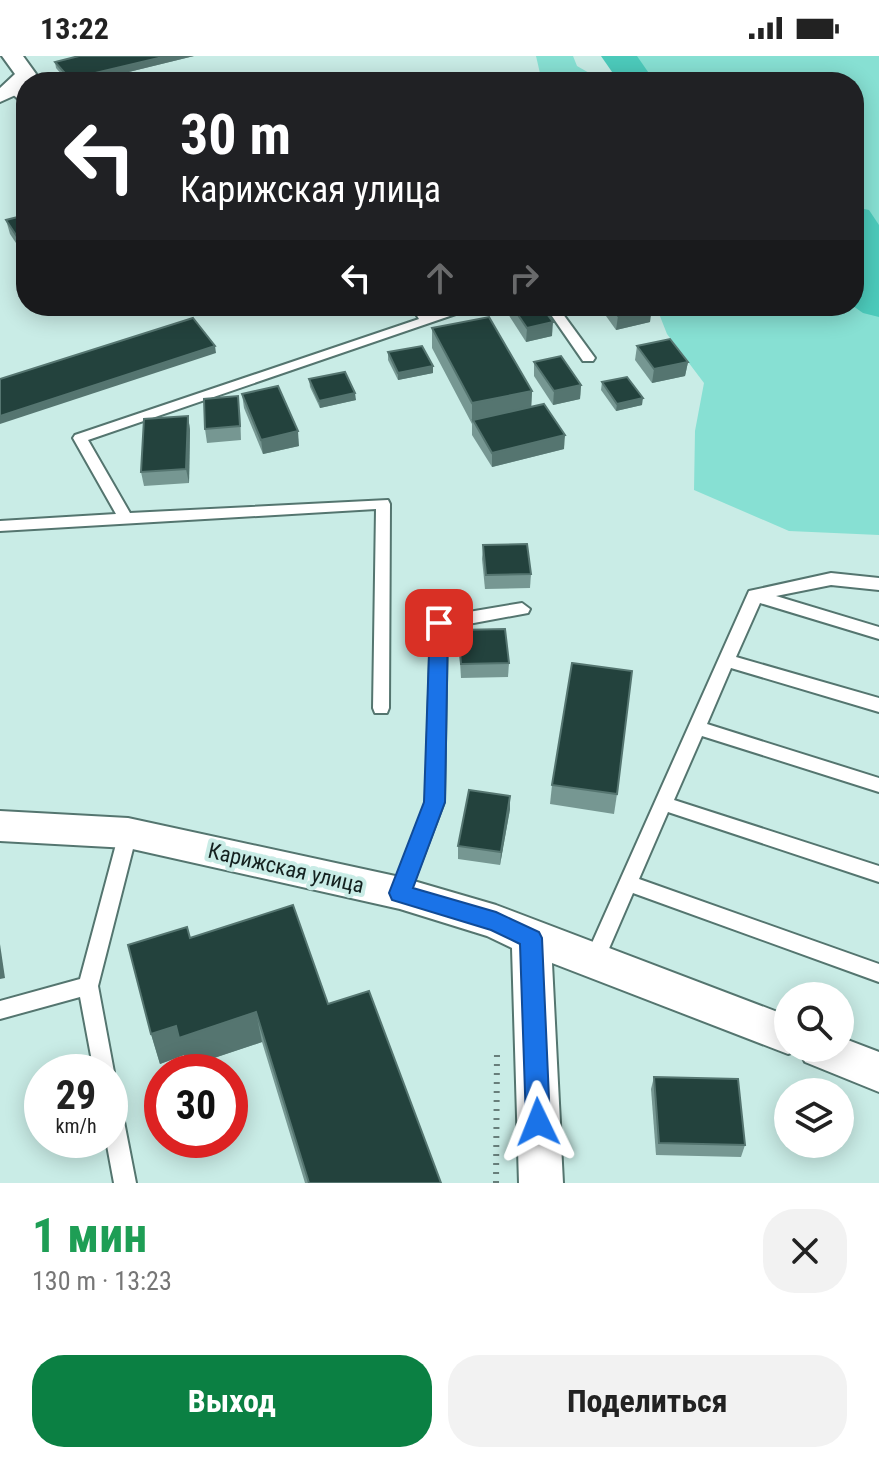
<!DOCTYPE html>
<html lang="ru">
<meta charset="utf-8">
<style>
body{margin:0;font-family:"Roboto Condensed",sans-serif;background:#f2f2f2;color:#222;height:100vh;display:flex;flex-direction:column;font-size:30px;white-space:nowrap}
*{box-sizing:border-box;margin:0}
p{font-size:26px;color:#767676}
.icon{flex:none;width:44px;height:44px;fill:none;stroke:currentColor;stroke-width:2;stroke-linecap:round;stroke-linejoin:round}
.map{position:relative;height:1127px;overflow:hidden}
.sheet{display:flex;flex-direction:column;background:#fff;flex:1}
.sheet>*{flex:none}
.banner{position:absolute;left:16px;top:16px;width:848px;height:244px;border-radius:32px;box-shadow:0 4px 20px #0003;background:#202124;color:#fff;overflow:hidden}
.fabs{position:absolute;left:774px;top:926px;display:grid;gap:16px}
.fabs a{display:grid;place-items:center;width:80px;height:80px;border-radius:50%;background:#fff;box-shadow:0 4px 20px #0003;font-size:40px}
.speed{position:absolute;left:24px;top:998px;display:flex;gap:16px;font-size:40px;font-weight:700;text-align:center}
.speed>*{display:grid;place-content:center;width:104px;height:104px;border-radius:50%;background:#fff;box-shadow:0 4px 20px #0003;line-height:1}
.speed small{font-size:20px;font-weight:400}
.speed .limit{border:12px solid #d22;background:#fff;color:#111}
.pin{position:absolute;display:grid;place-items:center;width:68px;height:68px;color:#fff;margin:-34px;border-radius:16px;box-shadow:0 4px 12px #0006}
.me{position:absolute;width:88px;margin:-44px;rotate:358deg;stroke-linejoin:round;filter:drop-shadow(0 0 6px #0008)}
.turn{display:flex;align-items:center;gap:28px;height:168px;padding:0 32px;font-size:36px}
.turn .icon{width:104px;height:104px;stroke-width:2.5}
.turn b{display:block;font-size:56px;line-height:68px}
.lanes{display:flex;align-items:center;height:76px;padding:0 32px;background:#0003;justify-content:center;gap:40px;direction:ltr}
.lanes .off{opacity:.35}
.round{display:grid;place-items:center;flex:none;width:84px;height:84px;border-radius:32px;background:#f2f2f2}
.headline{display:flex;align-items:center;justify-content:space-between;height:136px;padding:0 32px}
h1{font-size:48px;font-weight:700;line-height:60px;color:#1e9e55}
.cta{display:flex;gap:16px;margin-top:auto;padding:16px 32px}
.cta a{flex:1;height:92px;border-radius:32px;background:#0b8043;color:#fff;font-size:32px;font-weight:700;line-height:92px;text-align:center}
.cta a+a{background:#f2f2f2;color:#222}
.status{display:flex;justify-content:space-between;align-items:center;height:56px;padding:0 40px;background:#fff;direction:ltr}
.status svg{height:22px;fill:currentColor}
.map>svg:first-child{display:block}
.green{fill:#87e0d3}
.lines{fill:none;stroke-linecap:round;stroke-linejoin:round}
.river{fill:#4ccabb;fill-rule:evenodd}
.lane-casing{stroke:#54756f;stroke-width:4}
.street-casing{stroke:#54756f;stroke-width:4}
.path{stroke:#677e7a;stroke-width:6;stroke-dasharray:2 7;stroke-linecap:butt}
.lane{fill:#fff;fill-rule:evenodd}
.street{fill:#fff;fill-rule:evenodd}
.wall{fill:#769792}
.shaded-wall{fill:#557570}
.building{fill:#23423d;stroke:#557570;stroke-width:2}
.route{fill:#1a73e8;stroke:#114b97;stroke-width:2}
.labels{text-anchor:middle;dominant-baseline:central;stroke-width:8;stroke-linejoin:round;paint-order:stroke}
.street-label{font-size:22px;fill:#14211f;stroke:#c9ece6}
</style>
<div class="status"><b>13:22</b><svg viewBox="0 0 49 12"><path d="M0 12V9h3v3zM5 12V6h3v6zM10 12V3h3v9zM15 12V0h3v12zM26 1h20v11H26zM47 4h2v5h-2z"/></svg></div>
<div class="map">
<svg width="879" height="1127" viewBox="0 0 879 1127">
<rect width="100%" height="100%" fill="#c9ece6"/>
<g class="green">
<path d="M536,0h37l4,10 28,16h-63z"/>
<path d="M612,0h267v479l-90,-4 -95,-41 1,-59 9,-48 -37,-49 -11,-28h198v-224h-229l9,-13z"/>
</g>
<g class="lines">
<g class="river">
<path d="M601,0h36l18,26h-36z"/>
<path d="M854,151l15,3 10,15v92l-16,-4 -10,-7z"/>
</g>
<defs>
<g id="lane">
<path d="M9,31h8l9,10v9l-17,-15z"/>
<path d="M411,250h12l7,10 30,-10h19l-391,134 42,73 258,-13 2,4 -1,204 -2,5h-12l-2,-5 3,-199 -376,22v-10l116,-7 -43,-76 2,-3 344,-116z"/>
<path d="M545,250h12l38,52 -2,3h-10z"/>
<path d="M831,517l48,5v12l-48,-5 -55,11 103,31v12l-119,-36 -24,54 143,41v14l-148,-44 -24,56 172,54v14l-177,-56 -28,64 205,66v16l-211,-70 -29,67 240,85v18l-246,-89 -32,74 -7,3 -7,-3 -3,-6 165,-370z"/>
<path d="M522,547l8,6 -2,4 -81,15 -3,174 -37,97 -7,2 -7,-2 -2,-6 35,-91 5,-179 8,-6z"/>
<path d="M128,769l6,3 3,5 -39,153 16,86 -4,7v-7h-16l-14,-75 -80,22v-18l80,-22 39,-146 3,-5z"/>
<path d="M110,1035l7,3 3,7 16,82h-22l-8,-43h4z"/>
</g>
<g id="street">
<path d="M2,0h21l13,18 -6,8h-4l-6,11 -20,9v-14l15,-14z"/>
<path d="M0,755l128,7 272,59 96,28 292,111v32h52v-11l39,15v40l-74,-30 -6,-12 -11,4 -236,-91 11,220h-44l-7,-235 -25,-12 -87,-27 -272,-61 -128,-7z"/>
</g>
</defs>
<use href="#lane" class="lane-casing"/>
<use href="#street" class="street-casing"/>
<path class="path" d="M496,1127l1,-131"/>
<use href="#lane" class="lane"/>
<use href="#street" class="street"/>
</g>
<g class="wall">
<path d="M79,0h115l-106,26h-20l-12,-14 -1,-6z"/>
<path d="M26,159l-4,37 -12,-18 -4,-14z"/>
<path d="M508,250h33l11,30 -26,6 -18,-28z"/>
<path d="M601,250h49v16l-34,8 -15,-21z"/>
<path d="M432,272l100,63 -1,16 33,42 -72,18 -20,-32v-11l-40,-76z"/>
<path d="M637,290l51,16 -3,14 -33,7 -17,-23z"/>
<path d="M388,296l45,21 -35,7 -10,-20z"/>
<path d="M534,306l47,23 -1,14 -27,6 -19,-29z"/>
<path d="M309,323l47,21 -36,8 -10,-21z"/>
<path d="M602,326l40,23 -26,6 -15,-21z"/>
<path d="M242,338l57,52 -36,8 -19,-46z"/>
<path d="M240,354l1,30 -34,3 -2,-14z"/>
<path d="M188,360l2,14 -1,53 -45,3 -3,-14z"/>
<path d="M483,489l48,29 -1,14 -45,1 -3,-30z"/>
<path d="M458,574l51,33 -1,14 -47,1z"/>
<path d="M552,729l65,9 -3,20 -64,-10z"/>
<path d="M510,740v13l-10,56 -42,-6v-13z"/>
<path d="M190,882l138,66 113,179h-136l-43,-141 -75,25 -3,-12 -24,9 -9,-30z"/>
<path d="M654,1021l91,68 -4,12 -85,-2 -5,-66z"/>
</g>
<g class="shaded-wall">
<path d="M167,0h27l-106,26h-18v-3z"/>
<path d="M26,180v15l-4,1 -4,-14z"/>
<path d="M652,252l-2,14 -34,8 2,-14z"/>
<path d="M553,266l-1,14 -26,6 1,-14z"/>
<path d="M215,290l1,7 -216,71v-8z"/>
<path d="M688,306l-3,14 -33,7 2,-14z"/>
<path d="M433,310v7l-35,7v-7z"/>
<path d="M581,329l-1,14 -27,6 1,-14z"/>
<path d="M532,335l-1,21 -58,8 -1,4v-21z"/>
<path d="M355,337l1,7 -36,8 -1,-7z"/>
<path d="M643,342l-1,7 -26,6 1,-7z"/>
<path d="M188,360l2,14 -1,53 -3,-14z"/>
<path d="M298,375l1,15 -36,8 -2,-14z"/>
<path d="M565,379l-1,14 -72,18v-14z"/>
<path d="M510,740v13l-10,56 1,-13z"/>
<path d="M0,888l5,34 -5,1z"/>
<path d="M256,956l6,30 -75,25 -3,-12 -24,9 -9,-30 25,-8z"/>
</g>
<g class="building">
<path d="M79,0h88l-97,23 -15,-17z"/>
<path d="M26,159v21l-8,2 -12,-18z"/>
<path d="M512,250h29l12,16 -26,6z"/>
<path d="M610,250h40l2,2 -34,8z"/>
<path d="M489,261l43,74 -60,12 -40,-75z"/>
<path d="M193,262l22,28 -215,70v-37z"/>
<path d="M670,283l18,23 -34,7 -17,-23z"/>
<path d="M422,290l11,20 -35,7 -10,-21z"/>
<path d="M561,300l20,29 -27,6 -20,-29z"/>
<path d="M345,316l10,21 -36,8 -10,-22z"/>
<path d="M627,321l16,21 -26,6 -15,-22z"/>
<path d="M278,330l20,45 -37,9 -19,-46z"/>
<path d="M238,340l2,30 -35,3 -1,-30z"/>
<path d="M544,348l21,31 -73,18 -19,-33z"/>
<path d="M188,360l-2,53 -45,3 3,-53z"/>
<path d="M527,488l4,30 -45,1 -3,-30z"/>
<path d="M505,573l4,34 -48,1 -3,-34z"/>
<path d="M572,607l60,8 -15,123 -65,-9z"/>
<path d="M469,734l41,6 -9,56 -43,-6z"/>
<path d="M293,849l35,99 41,-13 72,192h-132l-53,-171 -77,26 -3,-12 -25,8 -23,-89 59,-18 3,11z"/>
<path d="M654,1021l84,2 7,66 -86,-2z"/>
</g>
<path class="route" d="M439,561l9,6 -3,179 -32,86 83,24 43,20 3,6 8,184 -3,8 -9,3 -8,-3 -4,-8 -6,-178 -29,-14 -99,-30 -3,-7 35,-91 6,-179z"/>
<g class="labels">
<g class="street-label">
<text transform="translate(286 812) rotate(13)">Карижская улица</text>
</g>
</g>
</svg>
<div class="fabs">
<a><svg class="icon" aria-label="search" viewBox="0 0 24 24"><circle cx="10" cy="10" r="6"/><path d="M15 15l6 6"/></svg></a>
<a><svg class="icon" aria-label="layers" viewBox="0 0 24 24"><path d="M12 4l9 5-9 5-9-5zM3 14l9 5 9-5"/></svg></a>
</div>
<div class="speed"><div>29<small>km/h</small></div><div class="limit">30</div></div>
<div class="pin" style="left:439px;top:567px;background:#d93025"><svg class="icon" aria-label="arrive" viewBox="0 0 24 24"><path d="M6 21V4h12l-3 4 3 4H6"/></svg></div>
<svg class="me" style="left:538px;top:1066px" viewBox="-20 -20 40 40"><path d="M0-17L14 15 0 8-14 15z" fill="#1a73e8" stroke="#fff" stroke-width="4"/></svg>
<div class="banner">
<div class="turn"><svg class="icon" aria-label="left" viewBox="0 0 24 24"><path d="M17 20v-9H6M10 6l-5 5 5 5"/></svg><div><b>30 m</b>Карижская улица</div></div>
<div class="lanes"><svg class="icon" aria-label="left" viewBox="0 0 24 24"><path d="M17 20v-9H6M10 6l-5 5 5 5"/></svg><svg class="icon off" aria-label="ahead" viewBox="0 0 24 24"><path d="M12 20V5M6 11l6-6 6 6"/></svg><svg class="icon off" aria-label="right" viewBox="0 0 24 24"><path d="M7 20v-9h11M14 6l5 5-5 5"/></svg></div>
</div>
</div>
<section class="sheet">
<div class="headline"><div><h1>1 мин</h1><p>130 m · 13:23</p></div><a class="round"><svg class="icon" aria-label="close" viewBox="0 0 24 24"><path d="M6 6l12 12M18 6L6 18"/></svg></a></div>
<div class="cta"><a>Выход</a><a>Поделиться</a></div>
</section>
